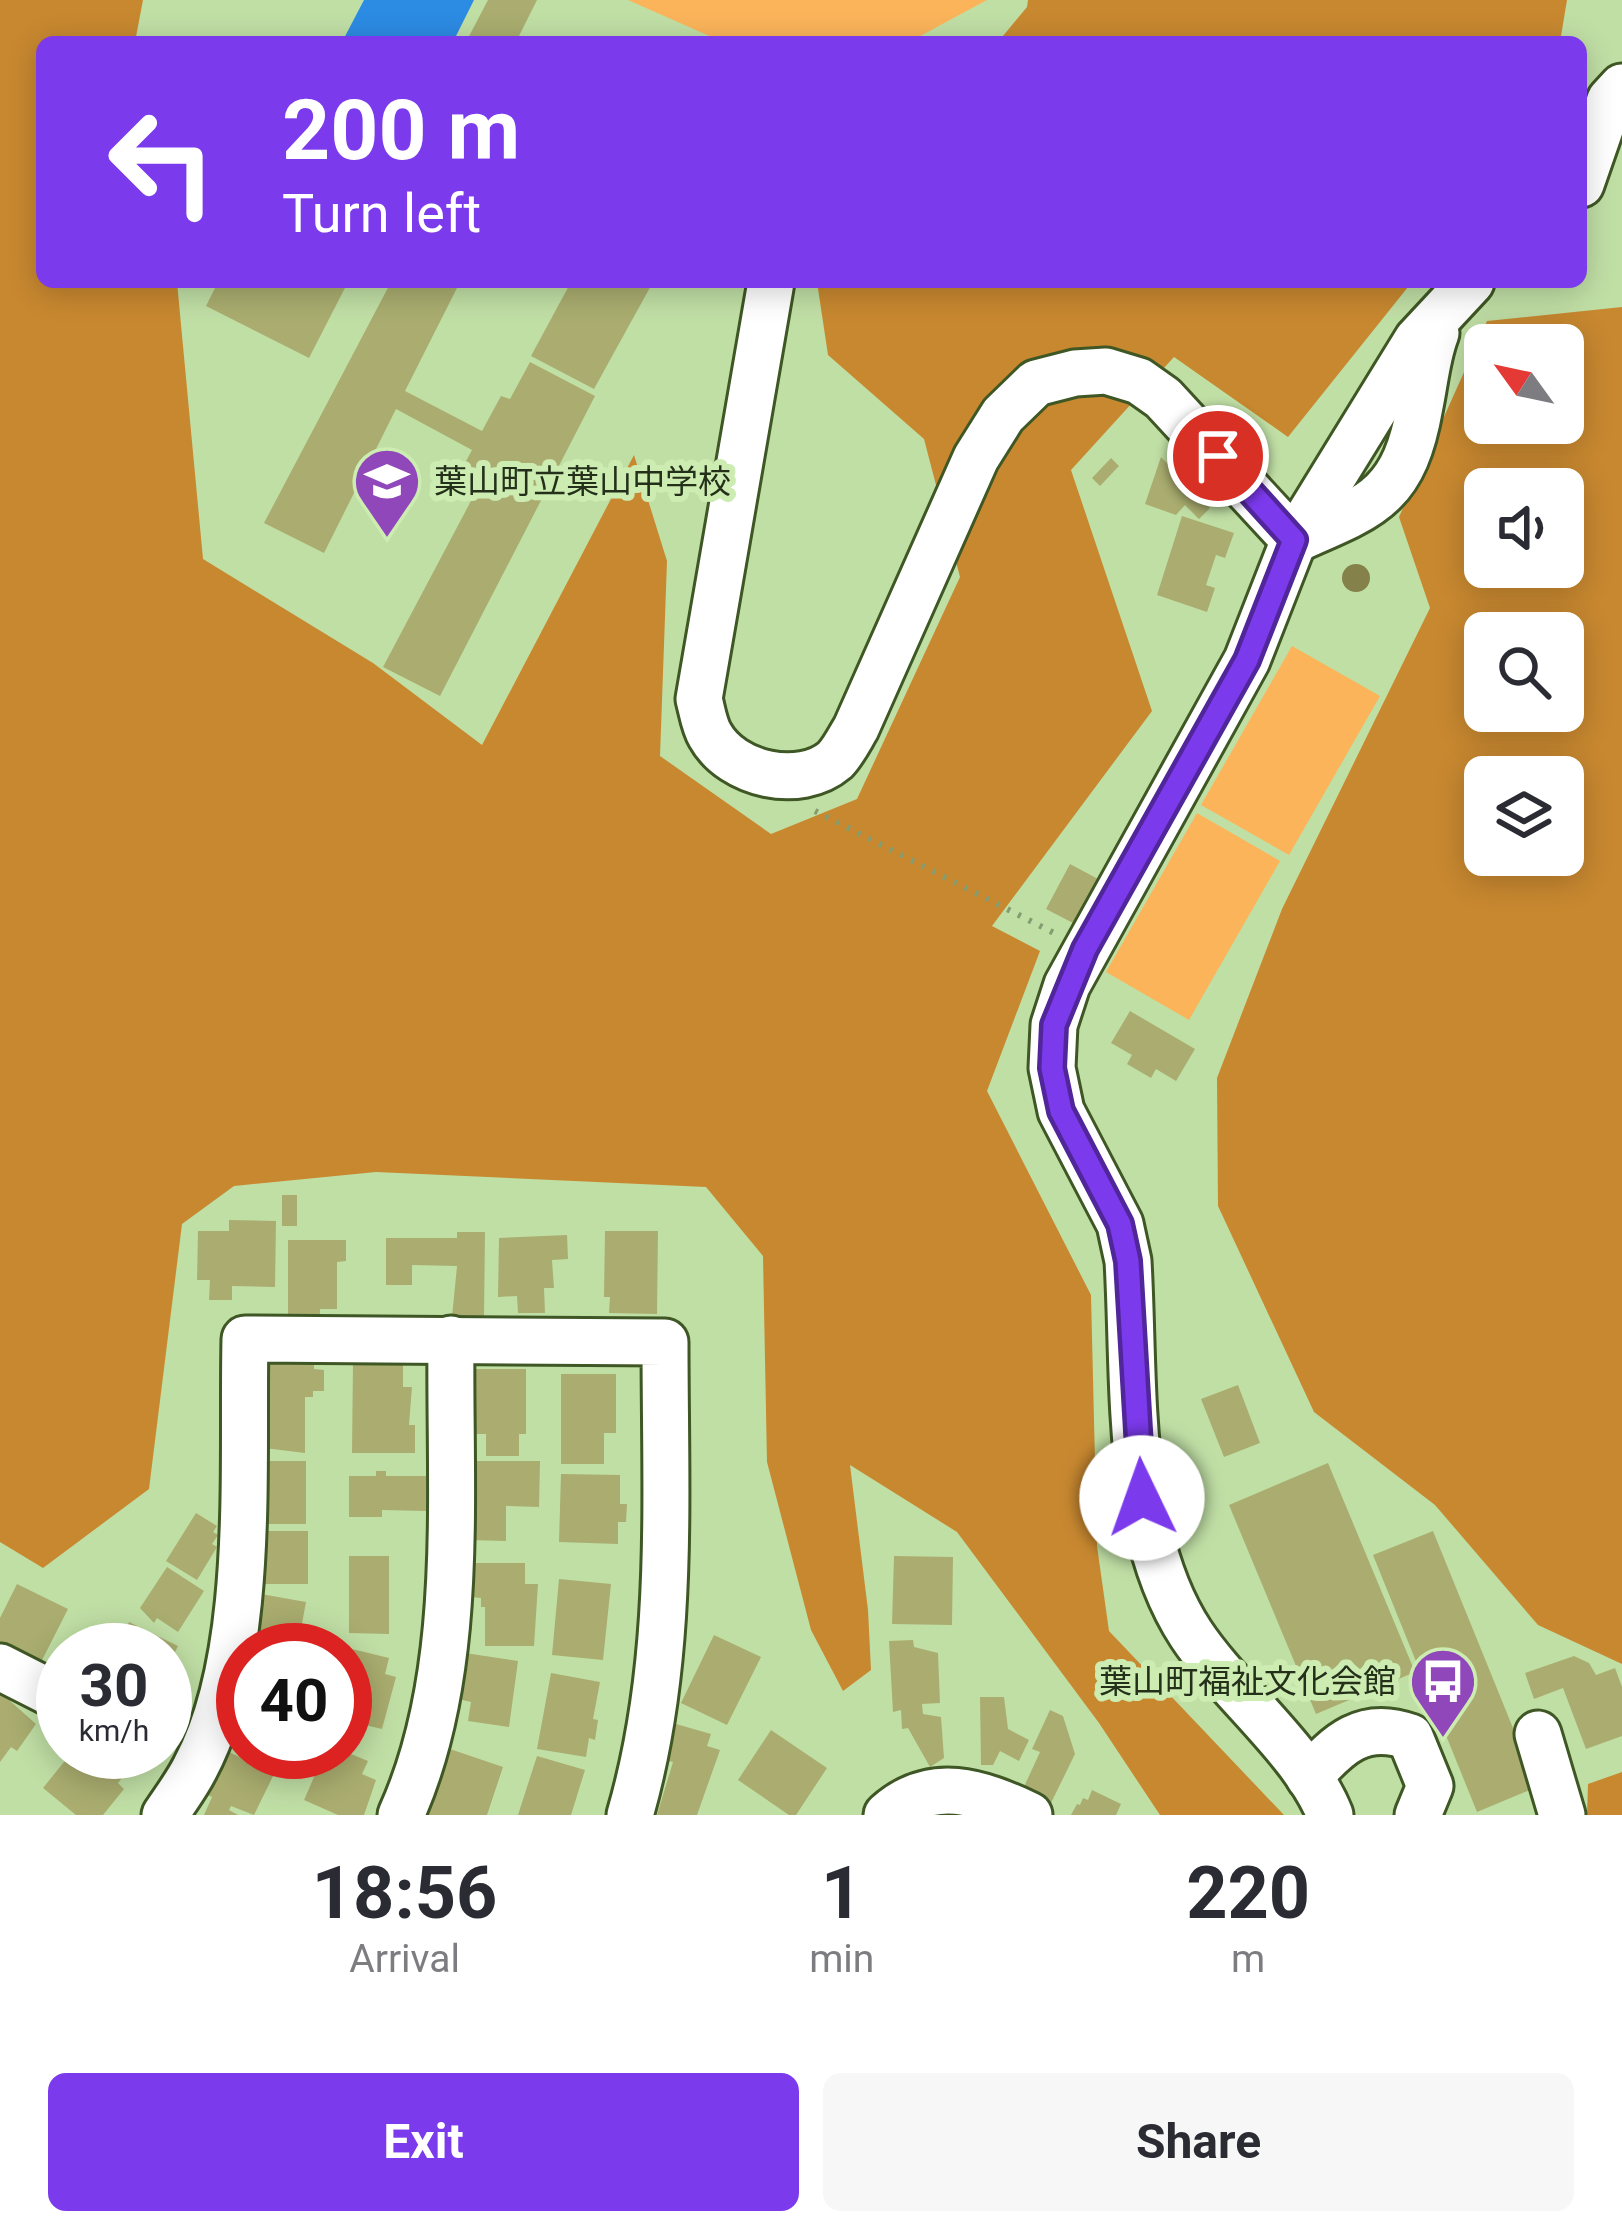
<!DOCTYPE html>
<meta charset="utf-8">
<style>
body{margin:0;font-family:Roboto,"Noto Sans JP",sans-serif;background:#f7f7f7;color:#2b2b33;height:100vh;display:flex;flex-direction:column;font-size:45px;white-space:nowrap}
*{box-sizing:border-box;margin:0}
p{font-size:39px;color:#7c7c81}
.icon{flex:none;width:66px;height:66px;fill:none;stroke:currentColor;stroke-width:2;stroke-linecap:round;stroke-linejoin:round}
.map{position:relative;height:1815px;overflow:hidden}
.details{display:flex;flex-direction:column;background:#fff;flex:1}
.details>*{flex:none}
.banner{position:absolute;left:36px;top:36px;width:1551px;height:252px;border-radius:18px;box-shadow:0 6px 30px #0003;background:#7c3aed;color:#fff;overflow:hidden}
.needle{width:78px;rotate:303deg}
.fabs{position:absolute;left:1464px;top:324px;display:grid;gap:24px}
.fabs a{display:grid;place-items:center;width:120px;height:120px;border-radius:18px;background:#fff;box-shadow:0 6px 30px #0003;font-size:60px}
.speed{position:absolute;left:36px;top:1623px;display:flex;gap:24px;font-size:60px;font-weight:700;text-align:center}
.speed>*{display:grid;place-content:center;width:156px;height:156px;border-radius:50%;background:#fff;box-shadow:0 6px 30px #0003;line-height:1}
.speed small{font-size:30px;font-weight:400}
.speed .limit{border:18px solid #d22;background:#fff;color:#111}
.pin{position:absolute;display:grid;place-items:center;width:102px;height:102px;color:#fff;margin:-51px;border:6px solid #fff;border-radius:50%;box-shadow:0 3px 12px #0007}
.me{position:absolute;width:132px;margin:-66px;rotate:357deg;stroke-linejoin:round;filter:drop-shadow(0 0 9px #0008)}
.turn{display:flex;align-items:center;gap:42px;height:252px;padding:0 48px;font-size:54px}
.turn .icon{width:156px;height:156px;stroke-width:2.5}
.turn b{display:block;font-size:84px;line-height:102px}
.eta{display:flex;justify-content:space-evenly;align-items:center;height:204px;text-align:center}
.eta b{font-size:72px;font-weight:700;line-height:84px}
.primary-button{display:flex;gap:24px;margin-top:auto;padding:24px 48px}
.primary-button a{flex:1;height:138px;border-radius:18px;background:#7c3aed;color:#fff;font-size:48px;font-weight:700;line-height:138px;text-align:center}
.primary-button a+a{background:#f7f7f7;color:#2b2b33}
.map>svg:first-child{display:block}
.green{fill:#fbb45a}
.forest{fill:#c88830;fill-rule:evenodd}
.water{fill:#2c8be3}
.building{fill:#aaad6f}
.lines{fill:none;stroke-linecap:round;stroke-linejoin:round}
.minor-casing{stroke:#3e5724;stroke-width:51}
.path{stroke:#849c70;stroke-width:6;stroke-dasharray:3 9;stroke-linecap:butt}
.minor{stroke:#fff;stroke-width:45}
.tree{fill:#85814b}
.route-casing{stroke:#51269a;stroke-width:30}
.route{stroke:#7c3aed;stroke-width:21}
.labels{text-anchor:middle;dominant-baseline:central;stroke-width:12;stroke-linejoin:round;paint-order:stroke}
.poi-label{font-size:33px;fill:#24301a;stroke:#cdecb2;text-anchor:start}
</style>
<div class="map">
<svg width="1622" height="1815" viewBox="0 0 1622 1815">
<rect width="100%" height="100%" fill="#c0dfa5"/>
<g class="green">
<path d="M628,0h359l-78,42h-186z"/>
<path d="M1292,646l88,50 -91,159 -88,-50z"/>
<path d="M1197,813l83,48 -91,159 -83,-48z"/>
</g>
<g class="forest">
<path d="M0,0h143l-8,42h-93v240h135l26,277 170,104 109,82 152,-290 33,106 -7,195 111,78 86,-35 103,-222 -36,-138 -96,-84 -11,-73h595l-124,155 -114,-80 -103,113 81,241 -160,215 48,25 -53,140 104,204 6,251 12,85 175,184h-124l-61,-92 -142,-191 -107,-67 18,145 3,60 -28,21 -32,-61 -44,-168 -4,-206 -57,-69 -330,-15 -142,14 -52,38 -33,265 -106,79 -43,-26z"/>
<path d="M1028,0h539l-7,42h-562l29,-35z"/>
<path d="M1622,307v1357l-84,-39 -103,-120 -121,-93 -96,-206 -1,-128 65,-169 148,-301 -31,-91 88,-196zM1485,345h78v78h-78zM1485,489h78v78h-78zM1485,633h78v78h-78zM1485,777h78v78h-78z"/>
<path d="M1622,1772v43h-35l1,-31z"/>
</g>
<path class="water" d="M364,0h110l-21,42h-111z"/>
<g class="building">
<path d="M488,0h49l-21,42h-50z"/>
<path d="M218,282h130l-39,76 -103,-52z"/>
<path d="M391,282h69l-55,109 77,40 19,-35 9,3 20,-37 65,34 -155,300 -57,-29 89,-168 -21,-10 21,-39 -76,-41 -72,144 -60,-30z"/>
<path d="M571,282h82l-59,107 -63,-33z"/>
<path d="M1161,457l49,51 -11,11 -14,-14 -9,10 -31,-11z"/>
<path d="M1111,458l8,8 -19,20 -8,-8z"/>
<path d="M1182,516l52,17 -9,25 -9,-3 -10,30 9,3 -8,24 -50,-17z"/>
<path d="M1070,864l28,15 -25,44 -27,-14z"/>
<path d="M1130,1011l65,38 -19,32 -20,-12 -5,9 -24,-14 5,-9 -21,-12z"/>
<rect x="282" y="1195" width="15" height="31"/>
<path d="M229,1220l47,1 -1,66 -43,-1v14h-23l1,-20h-13l1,-49h31z"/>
<path d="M605,1231h53l-1,83 -48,-1 1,-16h-6z"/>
<path d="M457,1232h28l-1,85h-32l5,-51 -45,-1v20h-26v-47h71z"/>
<path d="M567,1235l1,24 -16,1 2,28h-10l1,25h-27l-1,-17 -19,1 1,-59z"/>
<path d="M288,1240h58v21l-9,1v47h-17v7h-32z"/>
<path d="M353,1361h50v26h9l-3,38h6v28h-63z"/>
<path d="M265,1362h49v7l10,1v21h-11v6h-8v56l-41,-5z"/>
<path d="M467,1369h59v65h-7v22h-33v-22h-19z"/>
<path d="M561,1374h55v59h-12v31h-43z"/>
<path d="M1238,1385l22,58 -36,14 -23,-58z"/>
<rect x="262" y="1461" width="44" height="63"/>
<path d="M470,1461h70l-1,46 -33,-1v35l-37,-1z"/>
<path d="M1328,1463l87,209 -99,42 -87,-209z"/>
<path d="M376,1471h10v5h40v35l-44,-1v7h-33v-41h27z"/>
<path d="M561,1474l59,1v29h7l-1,18h-8v22l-59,-2z"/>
<path d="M196,1513l21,13 -4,6 5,3 -6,9 5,3 -20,33 -31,-19z"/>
<rect x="265" y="1531" width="43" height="53"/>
<path d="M1433,1531l104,256 -60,25 -104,-257z"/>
<path d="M349,1556h40v78l-40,-1z"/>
<path d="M894,1556l59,1 -1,68 -60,-1z"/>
<path d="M471,1563h54v21h13l-4,62h-49v-39h-4v-9l-10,-1z"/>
<path d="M167,1567l37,24 -26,41 -21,-14 -3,5 -14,-15z"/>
<path d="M559,1579l52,5 -8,76 -51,-5z"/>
<path d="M17,1584l51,25 -29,57 -39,-19v-29z"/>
<path d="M261,1594l45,8 -9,48h-46z"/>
<path d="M129,1622l49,24 -13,26v-22h-50z"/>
<path d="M714,1635l47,22 -34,68 -46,-22z"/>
<path d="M913,1640l1,7 24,6 2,50 -18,1 1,10 18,3 3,41 -14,9 -22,-39 -6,1 -1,-19 -8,2 -4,-71z"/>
<path d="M348,1648l41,10 -4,16 11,3 -14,52 -37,-9z"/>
<path d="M465,1653l53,8 -9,66 -41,-6 3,-19 -13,-3z"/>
<path d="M1574,1656l15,7 7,12 19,-7 7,19v49l-36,13 -23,-61 -29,11 -9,-26z"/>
<path d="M551,1673l49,9 -7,37 5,1 -3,20 -6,-2 -3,19 -49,-8z"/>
<path d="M0,1692l36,32 -19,27 -6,-4 -11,15z"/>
<path d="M980,1697h24l4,32 21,11 -10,21 -19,-10 -7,14h-12z"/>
<path d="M1050,1710l13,6 12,38 -24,49 -28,-14 17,-37 -8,-3z"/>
<path d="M676,1724l35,10 -4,12 13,4 -23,65h-40l16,-53 -8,-2z"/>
<path d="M771,1730l56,38 -31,47h-7l-51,-35z"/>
<path d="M450,1749l53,18 -16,48h-59z"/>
<path d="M225,1750l49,24 -20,41 -23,-9 -2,4 9,5h-34l8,-18 -8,-4z"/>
<path d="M72,1752h16l7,5 4,-5h14l18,15 -13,16 6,6 -21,26h-27l-33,-27z"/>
<path d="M325,1752h21l22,9 -6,13 14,6 -12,35h-26l-34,-15z"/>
<path d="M537,1756l48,14 -14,45h-53z"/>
<path d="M1092,1790l29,14 -5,11h-45l6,-11 3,1 3,-7 5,2z"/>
</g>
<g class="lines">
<defs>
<g id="minor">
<path d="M1581,184l29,-84 12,-13"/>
<path d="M771,282l-72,417c3,11 5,26 11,36 22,40 90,55 125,25 8,-8 15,-22 21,-32l120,-270 27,-43 33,-32 39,-10 31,-2 33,10 24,17 131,142"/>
<path d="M1294,540c79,-34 110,-43 126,-134 5,-24 7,-50 16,-73"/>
<path d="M0,1667l63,32"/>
<path d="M1538,1734l24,81"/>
<path d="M1309,1777c29,-33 54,-57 101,-40l20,49 -12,29"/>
<path d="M165,1815c10,-15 22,-31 30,-47 61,-113 47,-301 50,-429l420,3c0,158 10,319 -35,473"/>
<path d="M401,1815c65,-143 48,-322 50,-476"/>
<path d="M887,1815c45,-40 93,-23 142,0"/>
<path d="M1330,1815c-25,-64 -100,-122 -139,-181 -67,-102 -56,-254 -63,-373l-8,-37 -59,-113 -9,-43 2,-43 13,-40 180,-325 47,-120 123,-200 54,-58"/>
</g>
</defs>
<use href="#minor" class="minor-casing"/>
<path class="path" d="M815,811l239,122"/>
<use href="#minor" class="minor"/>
</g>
<circle class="tree" cx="1356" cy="578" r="14"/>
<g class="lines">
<defs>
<path id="route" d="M1142,1498l-14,-237 -8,-37 -59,-113 -9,-43 2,-43 31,-76 162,-289 47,-120 -76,-84"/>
</defs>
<use href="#route" class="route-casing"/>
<use href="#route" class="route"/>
</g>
<defs>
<symbol id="school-pin" viewBox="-11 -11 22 30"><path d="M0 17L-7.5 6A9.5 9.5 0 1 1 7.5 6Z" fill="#8f47ba" stroke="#cdecb2"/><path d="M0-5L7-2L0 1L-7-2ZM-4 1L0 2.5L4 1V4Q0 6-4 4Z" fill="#fff"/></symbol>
<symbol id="bus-pin" viewBox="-11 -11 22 30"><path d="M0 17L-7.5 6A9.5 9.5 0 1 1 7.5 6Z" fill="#8f47ba" stroke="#cdecb2"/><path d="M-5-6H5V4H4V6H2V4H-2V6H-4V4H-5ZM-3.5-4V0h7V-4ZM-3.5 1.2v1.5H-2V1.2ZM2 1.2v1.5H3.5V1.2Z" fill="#fff"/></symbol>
</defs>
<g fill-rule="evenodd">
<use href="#school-pin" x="349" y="443" width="76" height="104"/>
<use href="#bus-pin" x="1405" y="1643" width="76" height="104"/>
</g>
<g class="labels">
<g class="poi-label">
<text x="434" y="481">葉山町立葉山中学校</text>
<text x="1396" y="1681" text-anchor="end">葉山町福祉文化会館</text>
</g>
</g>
</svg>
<div class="fabs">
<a><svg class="needle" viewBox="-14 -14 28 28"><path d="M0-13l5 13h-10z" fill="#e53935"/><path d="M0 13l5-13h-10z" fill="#7c7c81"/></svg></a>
<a><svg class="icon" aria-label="sound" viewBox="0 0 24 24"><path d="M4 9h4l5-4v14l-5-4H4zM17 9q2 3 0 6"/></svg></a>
<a><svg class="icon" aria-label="search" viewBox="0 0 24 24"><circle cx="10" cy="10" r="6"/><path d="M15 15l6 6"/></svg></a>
<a><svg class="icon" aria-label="layers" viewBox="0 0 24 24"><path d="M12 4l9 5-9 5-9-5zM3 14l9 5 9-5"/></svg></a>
</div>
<div class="speed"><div>30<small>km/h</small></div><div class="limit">40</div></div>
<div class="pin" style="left:1218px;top:456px;background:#d93025"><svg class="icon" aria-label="arrive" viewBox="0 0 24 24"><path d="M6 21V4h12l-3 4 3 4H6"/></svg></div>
<svg class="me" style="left:1142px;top:1498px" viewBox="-20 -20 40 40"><circle r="19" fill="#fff"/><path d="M0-13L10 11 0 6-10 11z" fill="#7c3aed"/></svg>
<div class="banner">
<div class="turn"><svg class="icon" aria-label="left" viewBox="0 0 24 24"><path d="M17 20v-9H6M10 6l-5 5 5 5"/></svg><div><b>200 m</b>Turn left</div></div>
</div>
</div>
<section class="details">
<div class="eta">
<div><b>18:56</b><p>Arrival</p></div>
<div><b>1</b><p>min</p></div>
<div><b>220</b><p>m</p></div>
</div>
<div class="primary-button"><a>Exit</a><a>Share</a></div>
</section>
